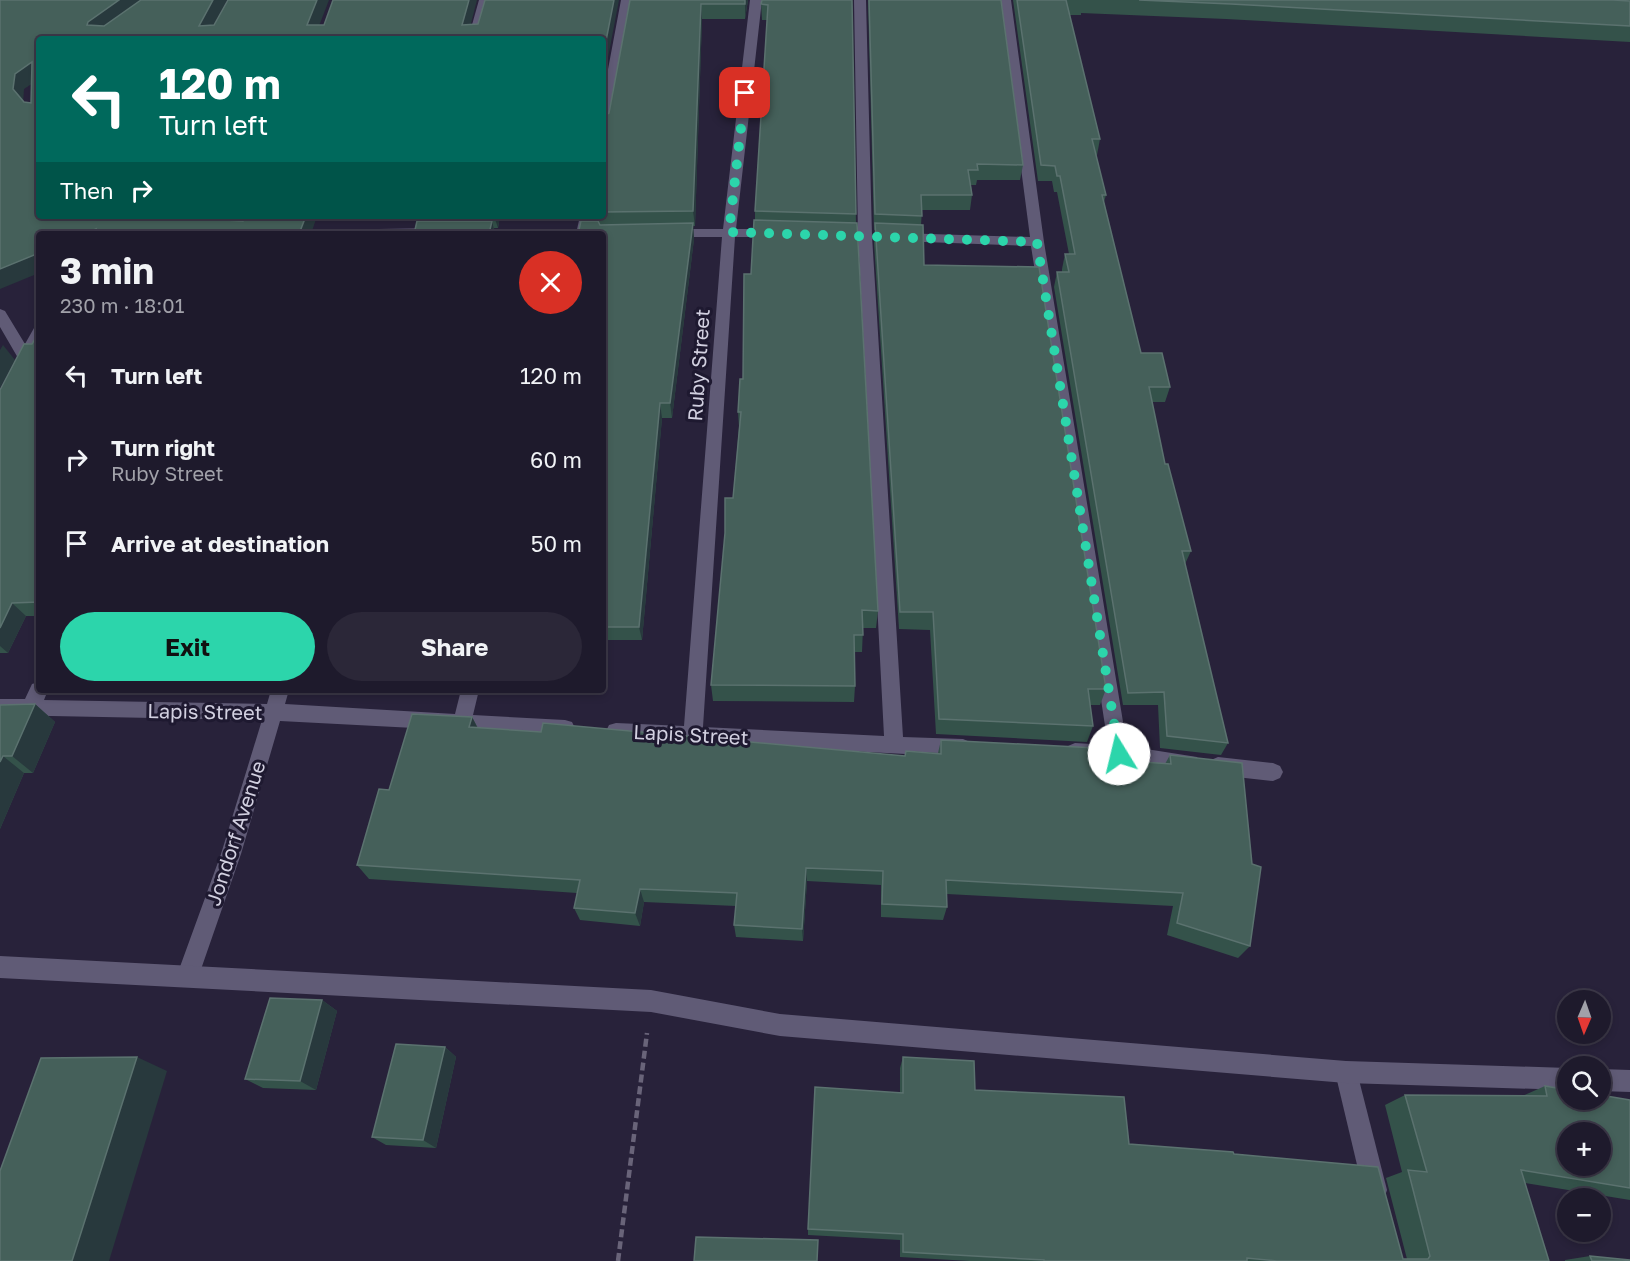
<!DOCTYPE html>
<meta charset="utf-8">
<style>
body{margin:0;font-family:"Golos Text",sans-serif;background:#2b2738;color:#f1f3f6;height:100vh;display:flex;flex-direction:column;font-size:22px;white-space:nowrap}
*{box-sizing:border-box;margin:0}
p{font-size:20px;color:#a1a1a9}
.icon{flex:none;width:33px;height:33px;fill:none;stroke:currentColor;stroke-width:2;stroke-linecap:round;stroke-linejoin:round}
.map{position:relative;flex:1;overflow:hidden}
.sheet{position:absolute;left:36px;top:231px;width:570px;height:462px;display:flex;flex-direction:column;background:#1e1a2c;border-radius:6px;box-shadow:0 3px 9px #0003,0 0 0 2px #3c3848}
.sheet>*{flex:none}
.banner{position:absolute;left:36px;top:36px;width:570px;height:183px;border-radius:6px;box-shadow:0 3px 9px #0003,0 0 0 2px #3c3848;background:#00695c;color:#fff;overflow:hidden}
.needle{width:39px;rotate:182deg}
.fabs{position:absolute;left:1557px;top:990px;display:grid;gap:12px}
.fabs a{display:grid;place-items:center;width:54px;height:54px;border-radius:50%;background:#1e1a2c;box-shadow:0 3px 9px #0003,0 0 0 2px #3c3848;font-size:30px}
.pin{position:absolute;display:grid;place-items:center;width:51px;height:51px;color:#fff;margin:-26px;border-radius:12px;box-shadow:0 3px 9px #0006}
.me{position:absolute;width:66px;margin:-33px;rotate:351deg;stroke-linejoin:round;filter:drop-shadow(0 0 4px #0008)}
.turn{display:flex;align-items:center;gap:21px;height:126px;padding:0 24px;font-size:27px}
.turn .icon{width:78px;height:78px;stroke-width:2.5}
.turn b{display:block;font-size:42px;line-height:51px}
.then{display:flex;align-items:center;height:57px;padding:0 24px;background:#0003;gap:12px;font-size:22px}
.round{display:grid;place-items:center;flex:none;width:63px;height:63px;border-radius:32px;background:#2b2738}
.headline{display:flex;align-items:center;justify-content:space-between;height:102px;padding:0 24px}
h1{font-size:36px;font-weight:700;line-height:45px}
.cta{display:flex;gap:12px;margin-top:auto;padding:12px 24px}
.cta a{flex:1;height:69px;border-radius:36px;background:#2cd5ab;color:#111;font-size:24px;font-weight:700;line-height:69px;text-align:center}
.cta a+a{background:#2b2738;color:#f1f3f6}
ul{padding:0;list-style:none}
li{display:flex;align-items:center;gap:18px;height:84px;padding:0 24px}
li div{flex:1}
li b{display:block;font-size:22px}
li em{font-style:normal}
.map>svg:first-child{display:block}
.lines{fill:none;stroke-linecap:round;stroke-linejoin:round}
.path{stroke:#696479;stroke-width:4.5;stroke-dasharray:8 4;stroke-linecap:butt}
.street{fill:#605b76;fill-rule:evenodd}
.secondary{fill:#605b76;fill-rule:evenodd}
.wall{fill:#34524a}
.shaded-wall{fill:#28393d}
.building{fill:#45605a;stroke:#5b726f;stroke-width:1.5;fill-rule:evenodd}
.route{stroke:#2cd5ab;stroke-width:10;stroke-dasharray:0 18}
.labels{text-anchor:middle;dominant-baseline:central;stroke-width:6;stroke-linejoin:round;paint-order:stroke}
.street-label{font-size:20px;fill:#d2d0e0;stroke:#1e1930}
</style>
<div class="map">
<svg width="1630" height="1261" viewBox="0 0 1630 1261">
<rect width="100%" height="100%" fill="#28223a"/>
<g class="lines">
<path class="path" d="M618,1261l29,-228"/>
<g class="street">
<path d="M479,0h12l-11,39h-12z"/>
<path d="M621,0h12l-24,128 -6,4v-36z"/>
<path d="M750,0h12l-26,229h42l7,4 -7,4h-43l-32,490 181,9 -26,-500 -4,-236h12l6,236 31,501 60,2 7,3 3,6 -3,6 -7,3 -347,-18 -7,-2 -3,-6 3,-6 7,-2 68,3 38,-489h-52l-7,-4 7,-4h53z"/>
<path d="M999,0h12l33,242 83,504 70,11 3,6 -3,6 -7,3 -71,-9 -44,-2 -7,-3 -3,-6 3,-6 7,-3 33,2 -77,-499 -133,-5 -7,-4 7,-4 132,4z"/>
<path d="M580,216h14l-4,18h-14z"/>
<path d="M439,228l5,1 1,5h-134l7,-4z"/>
<path d="M473,229l92,1 7,4h-105l1,-4z"/>
<path d="M0,309l5,2 20,33 9,-16 5,-1v20l-33,65 -6,2v-21l18,-35 -18,-31z"/>
<path d="M39,682v8h9l-4,10 223,4 4,-14h18l-4,14 170,10 6,-24h18l-6,25 92,5 7,2 3,6 -3,6 -7,2 -285,-15 -39,133 -42,121 -3,8 -8,3 -8,-3 -3,-8 44,-121 41,-134 -262,-5v-16h25l7,-15z"/>
<path d="M1218,757l55,6 7,3 3,6 -3,6 -7,3 -55,-6 -7,-3 -3,-6 3,-6z"/>
<path d="M1346,1061l8,3 3,8 30,118 -3,9 -9,3 -9,-3 -3,-9 -28,-118 3,-8z"/>
</g>
<g class="secondary">
<path d="M0,956l651,34 129,24 566,47 222,7v22l-222,-7 -566,-47 -129,-24 -651,-34z"/>
<path d="M1600,1069l30,1v22l-30,-1z"/>
</g>
</g>
<g class="wall">
<path d="M630,0h118l-3,19h-43l-7,207h-2l1,13 -22,179h-10l-20,222h-39v-406l-12,-13 -1,-5h13v-99l6,-4z"/>
<path d="M852,0l4,223 22,388 -2,17h-13l-1,24h-8l1,34 -1,16 -141,-1 -2,-16 22,-187 6,-71 -1,-15 5,-33 12,-159v-9l12,-191h-5l-1,-16z"/>
<path d="M868,0h133l22,165 -3,15h-43l-1,5h-5l1,10 -2,15h-48l-1,15 3,40 182,424 -6,16h-10l3,21 -6,16 -151,-8 -6,-104 -31,-1 -25,-386 1,-13h-1z"/>
<path d="M1013,0h617v42l-404,-23 -145,-6v2h-12l31,124 -3,16h-1l10,40 -2,7 37,151 29,34 -5,15h-13l13,62 26,87 -6,13 43,179 -7,12 -61,-7 -2,-43h-35l-69,-418 3,-15h5v-3l3,-15h4l-12,-62h-3l-2,-11h-14z"/>
<path d="M420,216h80l-2,12h-4l1,6 -73,-13z"/>
<path d="M39,332v284h-13l-18,37h-8v-263l32,-46z"/>
<path d="M35,704l20,18 -22,51h-9l-24,56v-124z"/>
<path d="M472,717l6,11 427,28 1,-5 32,2 3,-13 157,17 3,2 64,5 5,-9 80,191 -12,12 -71,-23 6,-29 -226,-12v13l-4,13 -62,-3v-32l-74,-4 -4,60 -67,-4 -2,-12 2,-19 -92,-4 -4,24 -60,-6 -6,-12 3,-15 -208,-14 -12,-14 32,-75z"/>
<path d="M322,1000l15,11 -21,79 -53,-2 -18,-9z"/>
<path d="M445,1047l11,10 -20,91 -50,-3 -14,-8z"/>
<path d="M903,1057l72,33 154,54 105,10 169,105h4l-21,-81 16,-6 -17,-67 20,-10 117,1 23,-10 85,14v100l-105,-17 24,78h-579l-70,-4v-17l-92,-5v-6l92,-137v-24z"/>
<path d="M1590,1256l40,5h-65v-1z"/>
</g>
<g class="shaded-wall">
<path d="M119,0h29l-52,37 -9,-12 1,-3z"/>
<path d="M213,0h14l-21,39 -7,-13z"/>
<path d="M317,0h12l-15,39 -7,-14z"/>
<path d="M469,0h8l-10,39 -5,-14z"/>
<path d="M614,0h5l-16,84v-28z"/>
<path d="M745,0h3l-3,19z"/>
<path d="M701,4l1,15 -7,207 -2,-15z"/>
<path d="M32,62l7,17 -15,10 -1,15 -10,-15 2,-15z"/>
<path d="M80,216h18l-2,13 4,5h-16l-6,-14z"/>
<path d="M227,216h13l-6,18 -9,-14z"/>
<path d="M305,216h12l-5,15 -3,2 1,1h-11l3,-16z"/>
<path d="M494,216h6l-2,12z"/>
<path d="M590,216h8l2,12 -7,3z"/>
<path d="M492,221l3,13h-6z"/>
<path d="M693,223l1,16 -22,179 -2,-15z"/>
<path d="M39,253v20l-39,16v-20z"/>
<path d="M3,345l12,15 -15,28v-38z"/>
<path d="M660,403l2,15 -20,222 -3,-13z"/>
<path d="M12,603l14,13 -18,37 -8,-7v-18z"/>
<path d="M35,704l20,18 -22,51 -21,-17z"/>
<path d="M472,717l8,16 -11,-6z"/>
<path d="M3,756l21,17 -24,56v-67z"/>
<path d="M806,868l1,13 -4,60 -1,-12z"/>
<path d="M640,889l4,13 -4,24 -5,-13z"/>
<path d="M322,1000l15,11 -21,79 -16,-9z"/>
<path d="M445,1047l11,10 -20,91 -13,-8z"/>
<path d="M137,1057l30,14 -58,190h-37z"/>
</g>
<g class="building">
<path d="M1,0h118l-31,22 -1,3 17,1 37,-26h72l-14,26 15,-1 14,-25h89l-10,25h17l9,-25h136l-7,25 16,-1 7,-24h129l-11,56v-17h-564v177h41l-2,4h17l2,-4h130l-2,4 18,1 1,-5h61l-3,2 2,3 -5,13h-205l2,-5 -12,5h-45v19l-39,16v-268zM32,62l-1,41 -7,-1 -11,-13 2,-15z"/>
<path d="M630,0h115v4h-44l-8,207 -90,1v-95l6,-4z"/>
<path d="M762,0h90l4,214 -101,-3 13,-206 -7,-1z"/>
<path d="M869,0h132l22,165 -46,-1 1,6h-10l4,25h-51l1,21 -47,-2z"/>
<path d="M1017,0h49l34,139h-8l14,56h-4l39,158h21l8,34h-21l16,77h3l23,87h-9l46,192 -61,-7 -3,-44 -36,1 -71,-421h12l-4,-18h10l-15,-78h-3l-2,-10 -14,-1z"/>
<path d="M1139,0h474l17,1v25l-399,-22z"/>
<path d="M754,220l103,3 21,388 -16,-1 1,25h-9l1,51 -144,-1 14,-152v-35h8l8,-86h-3l2,-33h3l1,-105h7z"/>
<path d="M417,221h75l-3,13h-75z"/>
<path d="M581,221h17l2,4 93,-2 -23,180h-10l-21,224h-36v-393h-25z"/>
<path d="M875,223l48,2 1,40 115,2 67,422h-18l5,37 -154,-7 -6,-107h-33z"/>
<path d="M39,332v270l-27,1 -12,25v-238l24,-46h8z"/>
<path d="M35,704l-23,52h-9l-3,6v-57z"/>
<path d="M412,714l60,3 -3,10 72,5 2,-9 362,33 1,-5 35,3v-14l155,8 2,9 3,2 70,5 -1,-9 72,8 10,101 9,3 -11,79 -73,-23 6,-30 -237,-13 1,27 -65,-3 1,-33 -77,-3 -4,61 -68,-4 3,-32 -97,-4 -5,24 -61,-5 6,-28 -223,-15 22,-76 10,1z"/>
<path d="M270,998l52,2 -22,81 -55,-2z"/>
<path d="M396,1044l49,3 -22,93 -51,-3z"/>
<path d="M137,1057l-65,204h-72v-90l41,-113z"/>
<path d="M903,1057l71,4 1,29 149,7 5,47 104,8 1,2 144,13 25,92h25l2,-3 -22,-86 19,2 -22,-77 142,1 -2,-10 23,4v10h32v-5l30,5v88l-109,-18 28,91h-272l-30,-3v3h-203v-1l-141,-8v-18l-95,-5 7,-142 88,6zM1568,1132h32v34h-32z"/>
<path d="M696,1237l122,3 -1,21h-123z"/>
<path d="M1590,1256l40,4v1h-38z"/>
</g>
<g class="lines">
<path class="route" d="M745,93l-16,139 308,10 82,512"/>
</g>
<g class="labels">
<g class="street-label">
<text transform="translate(698 365) rotate(-86)">Ruby Street</text>
<text transform="translate(205 711) rotate(1)">Lapis Street</text>
<text transform="translate(691 734) rotate(3)">Lapis Street</text>
<text transform="translate(235 833) rotate(-72)">Jondorf Avenue</text>
</g>
</g>
</svg>
<div class="fabs">
<a><svg class="needle" viewBox="-14 -14 28 28"><path d="M0-13l5 13h-10z" fill="#e53935"/><path d="M0 13l5-13h-10z" fill="#a1a1a9"/></svg></a>
<a><svg class="icon" aria-label="search" viewBox="0 0 24 24"><circle cx="10" cy="10" r="6"/><path d="M15 15l6 6"/></svg></a>
<a>+</a>
<a>−</a>
</div>
<div class="pin" style="left:745px;top:93px;background:#d93025"><svg class="icon" aria-label="arrive" viewBox="0 0 24 24"><path d="M6 21V4h12l-3 4 3 4H6"/></svg></div>
<svg class="me" style="left:1119px;top:754px" viewBox="-20 -20 40 40"><circle r="19" fill="#fff"/><path d="M0-13L10 11 0 6-10 11z" fill="#2cd5ab"/></svg>
<div class="banner">
<div class="turn"><svg class="icon" aria-label="left" viewBox="0 0 24 24"><path d="M17 20v-9H6M10 6l-5 5 5 5"/></svg><div><b>120 m</b>Turn left</div></div>
<div class="then">Then<svg class="icon" aria-label="right" viewBox="0 0 24 24"><path d="M7 20v-9h11M14 6l5 5-5 5"/></svg></div>
</div>
<section class="sheet">
<div class="headline"><div><h1>3 min</h1><p>230 m · 18:01</p></div><a class="round" style="background:#d93025;color:#fff"><svg class="icon" aria-label="close" viewBox="0 0 24 24"><path d="M6 6l12 12M18 6L6 18"/></svg></a></div>
<ul>
<li><svg class="icon" aria-label="left" viewBox="0 0 24 24"><path d="M17 20v-9H6M10 6l-5 5 5 5"/></svg><div><b>Turn left</b></div><em>120 m</em></li>
<li><svg class="icon" aria-label="right" viewBox="0 0 24 24"><path d="M7 20v-9h11M14 6l5 5-5 5"/></svg><div><b>Turn right</b><p>Ruby Street</p></div><em>60 m</em></li>
<li><svg class="icon" aria-label="arrive" viewBox="0 0 24 24"><path d="M6 21V4h12l-3 4 3 4H6"/></svg><div><b>Arrive at destination</b></div><em>50 m</em></li>
</ul>
<div class="cta"><a>Exit</a><a>Share</a></div>
</section>
</div>
